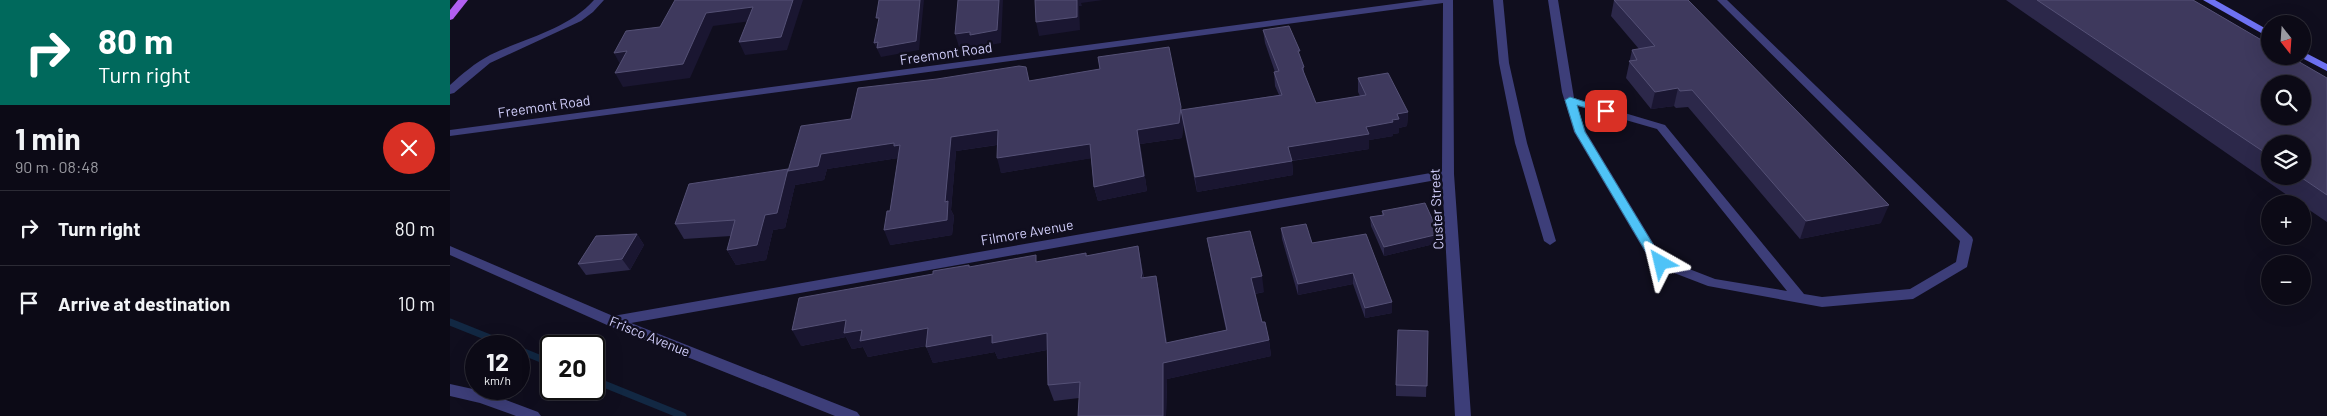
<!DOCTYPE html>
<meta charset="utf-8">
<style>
body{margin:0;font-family:Barlow,sans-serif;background:#1a1823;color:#f1f3f6;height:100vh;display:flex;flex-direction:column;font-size:19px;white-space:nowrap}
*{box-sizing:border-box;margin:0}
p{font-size:16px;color:#9a9aa1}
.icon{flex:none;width:28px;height:28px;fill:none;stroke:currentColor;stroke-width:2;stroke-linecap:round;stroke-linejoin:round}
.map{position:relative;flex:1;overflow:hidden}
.side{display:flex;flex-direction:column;background:#0c0a16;width:450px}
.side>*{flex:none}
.banner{background:#00695c;color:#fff;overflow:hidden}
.needle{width:32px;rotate:163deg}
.fabs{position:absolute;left:1811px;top:15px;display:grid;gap:10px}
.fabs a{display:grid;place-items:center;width:50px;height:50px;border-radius:50%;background:#0c0a16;box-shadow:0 5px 20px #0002,0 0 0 1px #2c2b35;font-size:25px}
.speed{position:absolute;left:15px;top:335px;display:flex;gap:10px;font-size:25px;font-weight:700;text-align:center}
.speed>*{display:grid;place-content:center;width:65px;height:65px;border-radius:50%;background:#0c0a16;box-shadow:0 5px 20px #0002,0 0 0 1px #2c2b35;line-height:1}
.speed small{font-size:12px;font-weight:400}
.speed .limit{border:2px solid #111;border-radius:8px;background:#fff;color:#111}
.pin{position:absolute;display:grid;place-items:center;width:42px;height:42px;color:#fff;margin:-21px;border-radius:10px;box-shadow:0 2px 8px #0006}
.me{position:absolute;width:55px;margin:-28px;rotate:323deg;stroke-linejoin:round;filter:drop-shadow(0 0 4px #0008)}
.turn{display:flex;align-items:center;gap:18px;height:105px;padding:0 15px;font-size:22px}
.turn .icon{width:65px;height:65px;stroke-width:2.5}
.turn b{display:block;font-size:35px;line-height:42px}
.round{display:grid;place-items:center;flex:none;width:52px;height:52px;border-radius:26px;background:#1a1823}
.overview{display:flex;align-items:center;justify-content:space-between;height:85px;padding:0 15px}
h1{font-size:30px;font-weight:700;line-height:38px}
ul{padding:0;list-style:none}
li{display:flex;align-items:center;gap:15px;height:75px;padding:0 15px;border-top:1px solid #2c2b35}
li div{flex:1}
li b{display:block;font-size:19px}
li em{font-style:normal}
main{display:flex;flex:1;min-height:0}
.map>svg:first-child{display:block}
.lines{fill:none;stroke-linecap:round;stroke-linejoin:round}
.stream{stroke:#122843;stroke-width:7}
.lane{fill:#3d3e79;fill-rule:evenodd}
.street{fill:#3d3e79;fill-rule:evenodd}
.secondary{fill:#6e72f3;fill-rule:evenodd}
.primary{fill:#b25ff1;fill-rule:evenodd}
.wall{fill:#2c284a;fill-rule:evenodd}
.shaded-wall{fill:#1a1631}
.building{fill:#3e395d;stroke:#555176;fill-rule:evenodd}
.route{fill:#4fc3f7;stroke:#337fa1}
.labels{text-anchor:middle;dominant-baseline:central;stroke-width:5;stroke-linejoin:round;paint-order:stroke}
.street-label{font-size:14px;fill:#d1cefb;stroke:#100e1e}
</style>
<main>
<section class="side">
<div class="banner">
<div class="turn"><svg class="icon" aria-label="right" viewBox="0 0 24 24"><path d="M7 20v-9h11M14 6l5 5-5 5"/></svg><div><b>80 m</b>Turn right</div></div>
</div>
<div class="overview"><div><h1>1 min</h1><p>90 m · 08:48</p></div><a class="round" style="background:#d93025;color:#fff"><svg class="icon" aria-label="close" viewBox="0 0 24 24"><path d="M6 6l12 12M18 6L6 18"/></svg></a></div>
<ul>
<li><svg class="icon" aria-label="right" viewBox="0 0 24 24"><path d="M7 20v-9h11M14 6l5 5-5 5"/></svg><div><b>Turn right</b></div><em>80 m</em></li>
<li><svg class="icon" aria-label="arrive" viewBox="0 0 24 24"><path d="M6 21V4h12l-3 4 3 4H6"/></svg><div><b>Arrive at destination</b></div><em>10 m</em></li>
</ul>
</section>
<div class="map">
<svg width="1877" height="416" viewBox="0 0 1877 416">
<rect width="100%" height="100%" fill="#100e1e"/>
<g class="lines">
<g class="stream">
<path d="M0,322l60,24"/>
<path d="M69,350l32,13"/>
<path d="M144,380l89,36"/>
</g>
<g class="lane">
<path d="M1043,0h10l6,63 18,80 29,98 -6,4 -6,-4 -29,-98 -16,-80z"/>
<path d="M1098,0h10l16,98 91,27 139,169 18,3 88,-8 46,-27 4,-21 -243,-241h10l245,237 1,3 -6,27 -54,32 -91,8 -114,-21 -52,-20 -11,-14 -71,-120 -12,-40zM1127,106l80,23 130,162 -72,-12 -49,-19 -11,-14 -69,-114z"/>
<path d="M0,384l32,7 56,21 3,4h-25l-36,-13 -30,-7z"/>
</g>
<g class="street">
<path d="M144,0h10l-11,12 -12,9 -91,42 -36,30 -4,1v-9c12,-11 25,-22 40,-30 35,-17 77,-25 104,-55z"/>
<path d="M974,0h29l1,174 17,242h-16l-13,-237 -811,144 226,89 3,4h-25l-228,-91 -157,-70v-9l163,70 829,-145 1,-168 -993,133v-6z"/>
</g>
<g class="secondary">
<path d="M1753,0h12l55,31v7z"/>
<path d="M1852,51l25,13v7l-29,-15h4z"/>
</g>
<path class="primary" d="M8,0h10l-15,19 -3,1v-10z"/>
</g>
<g class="wall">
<path d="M1164,0h74l193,223 -81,16 -112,-132 -12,1 -2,-2 -23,3 -25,-31 6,-28 7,-1 -28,-33z"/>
<path d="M1556,0h187l134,78v144l-25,-17v-1h-2zM1820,144l32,32h-32z"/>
<path d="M813,30l37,27 4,10v6l12,30 44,-7 -2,-4v-14l50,34 -1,14 -8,2v5l-6,1v2l-24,4v9l-77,12 1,14 -96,17 -14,-68 -1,14 -42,6 7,47 -49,10 -4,-14 -3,-29 -90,15 -4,-28 -41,6 -5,59 3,6 -2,19 -62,10v-34l8,-53 -71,11 -3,11 -29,5 -10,43 -12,2 -7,30 -30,5 -9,-15 4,-14 -47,3 -9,-15 113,-55 63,-50 179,-38 152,29 97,-15 -4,-9 -1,-14h1l-10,-29z"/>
<path d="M932,211l57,23 -1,9 -54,13 -13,-30 -1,-9 12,-2z"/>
<path d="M831,228l31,15 80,59v11l-27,5 -12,-34 -55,11 -16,-56z"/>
<path d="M187,234l7,11 -14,25 -44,5 -8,-11z"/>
<path d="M757,238l57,54 -9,2 7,28 7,18 2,16 -104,23 -1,37h-88l1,-18 -25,3 -6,-16 -1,-35 -49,9 -3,-7 -62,11 -7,-17 -58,11 -5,-10 -11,2 -6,-12 -45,9 132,-72 36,-9 1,2 68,-5 48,-9 1,3 51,-10 6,32 12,-2 3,16 8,51 59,-13 -16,-76z"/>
<path d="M978,331l-2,66 -30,-1v-11z"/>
</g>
<g class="shaded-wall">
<path d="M343,0h10l-16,50 -42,5 -6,-13z"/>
<path d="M470,0h4l-5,50 -38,7 -7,-14z"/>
<path d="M549,0h4l-2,43 -27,5v-3l-15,2 -4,-13 15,-2z"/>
<path d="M627,0h26l-22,3 1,3h-3l1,24 -41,6 -3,-14z"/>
<path d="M303,7l6,13 -46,6 -23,52 -67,9 -8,-14 91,-60z"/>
<path d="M177,51l-6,15 -7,-13z"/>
<path d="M1228,88l-4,18 -23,3 4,-17z"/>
<path d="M731,107l2,14 -2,-11 2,14 -1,14 -42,6 7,47 -49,10 -4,-14 43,-57z"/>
<path d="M958,112l-1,14 -8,2v5l-6,1v2l-24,4v9l-80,12 -1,-14 104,-27 5,-6z"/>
<path d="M548,130l4,14 -46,7 -5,59 3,6 -2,19 -62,10 -6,-15 61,-28 6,-65z"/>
<path d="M444,143l6,2 -2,13 -71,11 -3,11 -29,5 -10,43 -12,2 -7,30 -30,5 -9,-15 38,-35 23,-46 33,-15z"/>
<path d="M640,144l3,14 -92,15 -4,-15z"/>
<path d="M842,161l1,14 -96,17 -2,-15z"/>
<path d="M1439,205l-8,18 -81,16 6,-18z"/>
<path d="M187,234l7,11 -14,25 -8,-11z"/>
<path d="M989,234l-1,9 -54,13v-9z"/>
<path d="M688,246l3,16 4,27 -4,-11z"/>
<path d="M903,273v11l-55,11v-11z"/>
<path d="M706,276l3,16 10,67 -3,-16z"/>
<path d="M812,276l2,16 -11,2 -2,-16z"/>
<path d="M942,302v11l-27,5v-10z"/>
<path d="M396,320l16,10 66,-2 7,16 -67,13 -5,-10 -11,2 -6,-12 -45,9 -9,-16z"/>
<path d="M597,333l5,16 -54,10 -3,-7 -62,11 -7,-16 66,-12z"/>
<path d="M819,340l2,16 -104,23 -1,37h-3v-53z"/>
</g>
<g class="building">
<path d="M225,0h118l-12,37 -42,5 14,-35 -47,6 -23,51 -68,9 12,-22 -13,2 12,-22 34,-4z"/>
<path d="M429,0h41l-4,41 -39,7 1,-6 -4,1 5,-25h-3z"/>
<path d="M508,0h41l-2,30 -27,5v-3l-15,2z"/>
<path d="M585,0h42v17l-41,5z"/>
<path d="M1164,0h74l201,205 -83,16 -114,-131 -12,1 -2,-3 -23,4 -26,-31 8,-1 -5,-10 23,-4z"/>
<path d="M1587,0h156l77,45v11h19l38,22v117l-28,-19h3v-32h-32v12zM1820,84h32v32h-32z"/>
<path d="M839,26l11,25h-2l6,16 -2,1 14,35 50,-8 -8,-17 30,-5 20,39 -11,2 2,5 -7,1 1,2 -27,5 3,7 -81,13 4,14 -97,16 -14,-67 101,-15 -8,-23 5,-1 -16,-41z"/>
<path d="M719,47l12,60 -2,16 -42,7 7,46 -50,11 -4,-43 -93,14 1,-28 -47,7 -6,65 3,-1 -1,19 -63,10 3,-19h3l10,-66 -6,1v-3l-73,11 -3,12 -30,5 13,-45 50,-7 7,-31 79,-9 82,-13 7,1 3,14 71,-12 -2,-12z"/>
<path d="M338,169l-11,44 -12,2 -8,30 -30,5 8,-30 -60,4 14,-40z"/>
<path d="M975,203l14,31 -55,13 -14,-30 14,-2 -2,-4z"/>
<path d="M856,224l6,19 54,-9 26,68 -27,6 -12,-35 -55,11 -17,-56z"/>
<path d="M800,231l12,45 -11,2 11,44h3l4,18 -106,23v53h-85l2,-34 -32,3 -1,-52 -55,10v-8l-66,12 2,-19 -68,13 2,-11 -18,3 2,-13 -54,10 7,-32 134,-24v-3l36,-6v2l67,-12v7l50,-9v3l52,-10 4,27 -1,5 15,-2 10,67 61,-13 -20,-92z"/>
<path d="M187,234l-15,25 -44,5 18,-28z"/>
<path d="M948,330l30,1 -1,55 -31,-1z"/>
</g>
<path class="route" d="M1120,97l42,14 -6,3 -29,-9 8,27 69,114 13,17 -1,3h-9l-11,-14 -71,-120 -10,-32z"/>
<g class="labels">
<g class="street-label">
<text transform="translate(496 53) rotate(-8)">Freemont Road</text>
<text transform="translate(94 106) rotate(-8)">Freemont Road</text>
<text transform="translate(986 209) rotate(-93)">Custer Street</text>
<text transform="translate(577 232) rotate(-10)">Filmore Avenue</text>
<text transform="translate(200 336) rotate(22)">Frisco Avenue</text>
</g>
</g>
</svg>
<div class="fabs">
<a><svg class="needle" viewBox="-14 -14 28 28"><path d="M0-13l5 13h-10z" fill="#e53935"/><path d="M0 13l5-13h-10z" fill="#9a9aa1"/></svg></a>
<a><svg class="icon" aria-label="search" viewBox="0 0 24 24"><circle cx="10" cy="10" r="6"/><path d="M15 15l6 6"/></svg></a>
<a><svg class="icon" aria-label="layers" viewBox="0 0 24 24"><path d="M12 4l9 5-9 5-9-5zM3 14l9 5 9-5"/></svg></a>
<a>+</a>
<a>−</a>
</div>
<div class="speed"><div>12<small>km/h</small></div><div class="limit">20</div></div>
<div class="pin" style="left:1156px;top:111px;background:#d93025"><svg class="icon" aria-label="arrive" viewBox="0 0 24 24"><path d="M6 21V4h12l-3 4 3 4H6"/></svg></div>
<svg class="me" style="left:1211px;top:263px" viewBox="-20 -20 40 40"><path d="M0-17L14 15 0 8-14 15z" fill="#4fc3f7" stroke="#fff" stroke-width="4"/></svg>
</div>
</main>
